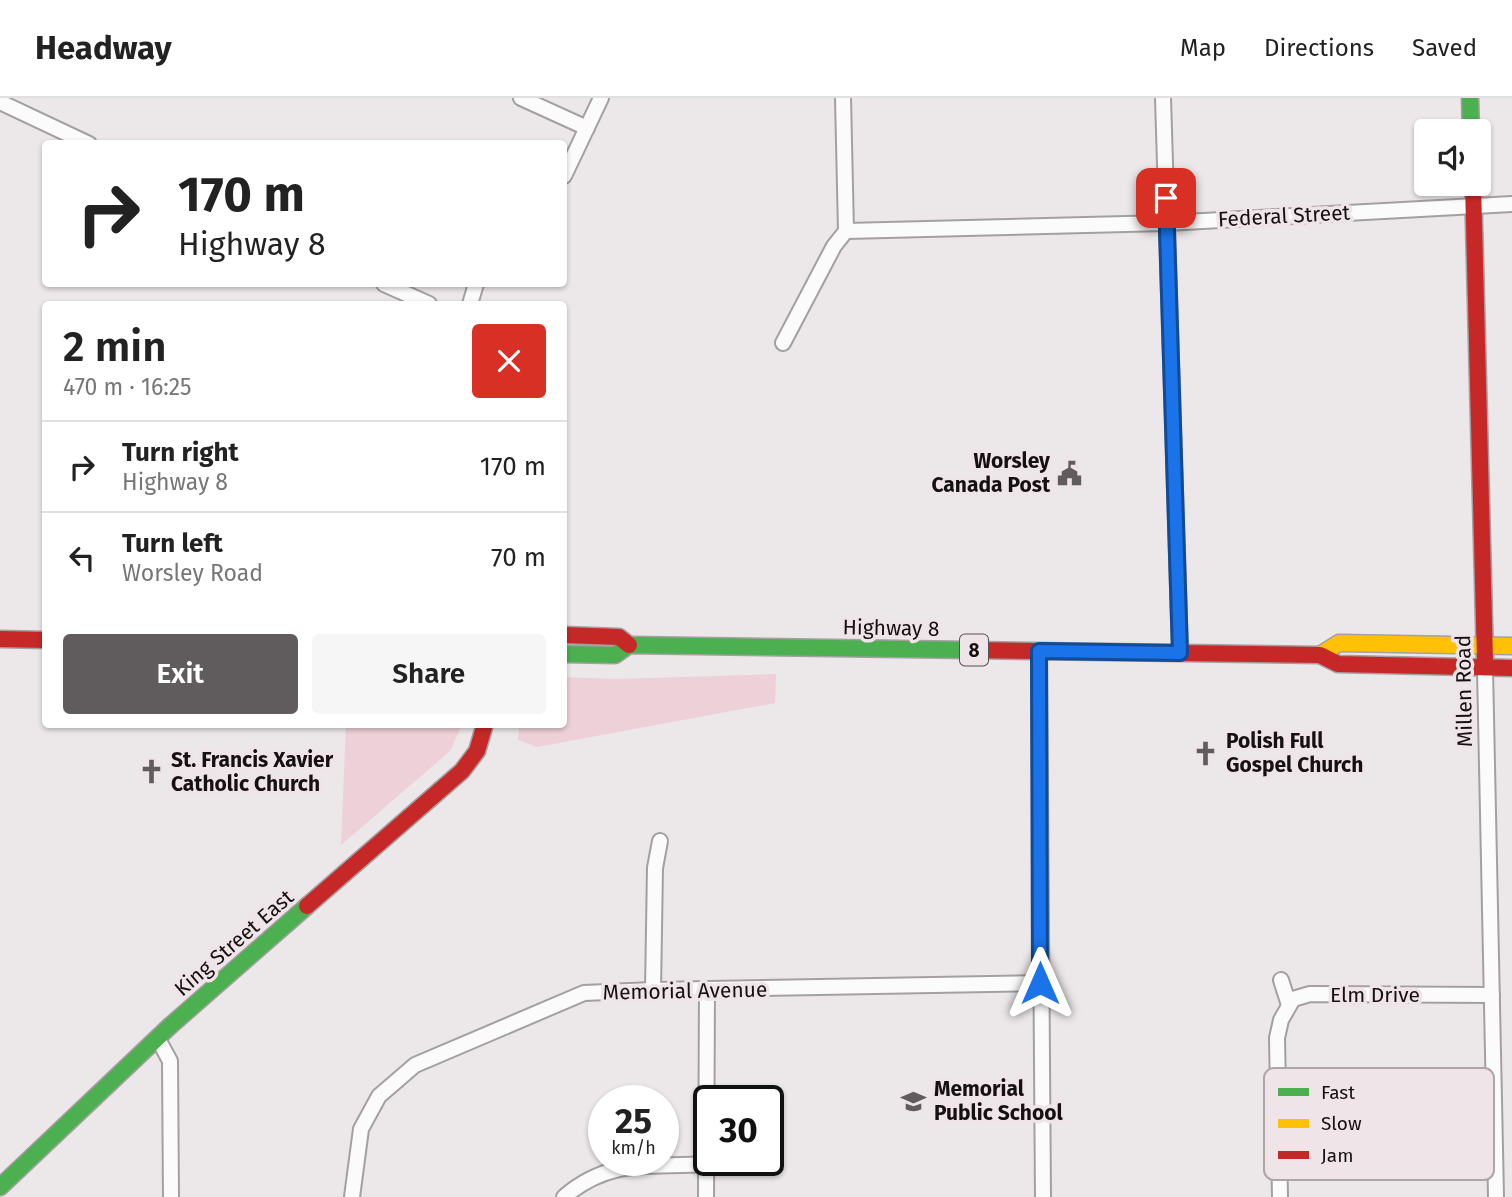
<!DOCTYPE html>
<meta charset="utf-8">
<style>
body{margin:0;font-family:"Fira Sans",sans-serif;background:#f6f6f6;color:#222;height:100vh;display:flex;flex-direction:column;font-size:26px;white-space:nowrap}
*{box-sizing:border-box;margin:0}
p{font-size:23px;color:#767676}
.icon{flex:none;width:38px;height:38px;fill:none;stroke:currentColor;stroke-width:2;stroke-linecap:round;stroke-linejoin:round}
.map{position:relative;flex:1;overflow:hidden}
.drawer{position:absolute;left:42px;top:203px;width:525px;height:427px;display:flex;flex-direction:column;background:#fff;border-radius:7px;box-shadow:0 2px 5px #0004}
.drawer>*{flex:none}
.hud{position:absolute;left:42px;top:42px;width:525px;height:147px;border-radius:7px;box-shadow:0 2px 5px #0004;background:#fff;color:#222;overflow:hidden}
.controls{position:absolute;left:1414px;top:21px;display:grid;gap:14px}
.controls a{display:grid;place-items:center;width:77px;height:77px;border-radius:7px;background:#fff;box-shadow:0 2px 5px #0004;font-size:35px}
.speed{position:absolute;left:588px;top:987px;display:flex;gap:14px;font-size:35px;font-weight:700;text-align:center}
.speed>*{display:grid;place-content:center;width:91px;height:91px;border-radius:50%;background:#fff;box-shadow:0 2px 5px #0004;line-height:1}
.speed small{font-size:18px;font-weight:400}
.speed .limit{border:4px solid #111;border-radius:10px;background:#fff;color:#111}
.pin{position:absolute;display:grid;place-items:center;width:60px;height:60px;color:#fff;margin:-30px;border-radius:14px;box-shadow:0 4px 10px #0006}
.me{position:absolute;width:77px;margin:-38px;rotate:0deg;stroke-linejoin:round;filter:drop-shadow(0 0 5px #0008)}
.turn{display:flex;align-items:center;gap:24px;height:147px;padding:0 21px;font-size:32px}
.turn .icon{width:91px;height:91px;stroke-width:2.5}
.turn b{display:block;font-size:49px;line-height:60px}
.round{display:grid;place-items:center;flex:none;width:74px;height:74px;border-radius:7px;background:#f6f6f6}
.overview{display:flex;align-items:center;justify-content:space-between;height:119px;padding:0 21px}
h1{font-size:42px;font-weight:600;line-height:52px}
.action{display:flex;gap:14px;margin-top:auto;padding:14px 21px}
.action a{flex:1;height:80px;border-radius:7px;background:#605c5d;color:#fff;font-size:28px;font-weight:600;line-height:80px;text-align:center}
.action a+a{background:#f6f6f6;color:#222}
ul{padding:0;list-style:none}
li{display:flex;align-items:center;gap:21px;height:91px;padding:0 21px;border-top:2px solid #e0e0e0}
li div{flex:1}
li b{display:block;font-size:26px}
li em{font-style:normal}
header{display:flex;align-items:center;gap:42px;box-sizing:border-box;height:98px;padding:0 35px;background:#fff;border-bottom:2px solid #e0e0e0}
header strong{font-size:33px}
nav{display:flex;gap:38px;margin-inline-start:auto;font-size:24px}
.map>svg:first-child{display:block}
.green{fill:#eed0d8}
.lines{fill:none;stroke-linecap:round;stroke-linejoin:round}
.street-casing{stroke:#a4a0a1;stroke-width:18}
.fast-casing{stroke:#a4a0a1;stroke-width:19}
.slow-casing{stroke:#a4a0a1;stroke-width:19}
.jam-casing{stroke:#a4a0a1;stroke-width:19}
.street{stroke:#fcfbfc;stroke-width:14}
.fast{stroke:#4caf50;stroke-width:16}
.slow{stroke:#ffc107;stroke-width:16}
.jam{stroke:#c62828;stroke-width:16}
.route-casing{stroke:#114b97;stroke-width:18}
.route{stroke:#1a73e8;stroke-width:12}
.labels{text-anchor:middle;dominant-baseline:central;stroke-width:7;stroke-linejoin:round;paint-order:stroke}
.shield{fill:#efe4e7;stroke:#565052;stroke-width:2}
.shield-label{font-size:19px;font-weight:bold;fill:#151112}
.street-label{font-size:21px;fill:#151112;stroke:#efe4e7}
.poi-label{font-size:21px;font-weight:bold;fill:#151112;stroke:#efe4e7;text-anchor:start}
.key{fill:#efe4e7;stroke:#aea5a7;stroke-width:2}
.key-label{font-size:19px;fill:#151112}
</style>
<header>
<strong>Headway</strong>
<nav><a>Map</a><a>Directions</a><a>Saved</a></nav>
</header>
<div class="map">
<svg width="1512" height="1099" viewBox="0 0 1512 1099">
<rect width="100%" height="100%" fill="#ece7e8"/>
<g class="green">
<path d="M776,576l-1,29 -238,44 -19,-7 1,-15 45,-1v-47l52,2z"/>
<path d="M346,627h116l-12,26 -109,94z"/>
</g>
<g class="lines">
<defs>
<g id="street">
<path d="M521,0l66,30"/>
<path d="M1163,0l17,555"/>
<path d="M0,4l89,42"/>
<path d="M564,78l37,-78"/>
<path d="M846,133l320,-8 346,-19"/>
<path d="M384,186l45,20"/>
<path d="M470,206l6,-20"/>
<path d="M783,245l51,-97 12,-15 -3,-133"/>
<path d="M1039,553l4,546"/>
<path d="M1485,571l11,528"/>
<path d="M1281,882l8,25"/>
<path d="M653,892l2,-122 5,-27"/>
<path d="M158,941l12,22 1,136"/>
<path d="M352,1099l9,-68 18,-33 36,-31 169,-72 69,-3 387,-7"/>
<path d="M564,1099c47,-40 86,-29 142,-33"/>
<path d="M706,1099l1,-207"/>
<path d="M1280,1099l-3,-159 4,-18 12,-21 17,-5 182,1"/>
</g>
<g id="fast">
<path d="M1470,0l1,33"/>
<path d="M564,556l51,1 14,-10 342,5"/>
<path d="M0,1089l170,-161 137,-120"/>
</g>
<path id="slow" d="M1320,557l19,-12 173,3"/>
<g id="jam">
<path d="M1473,86l12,477"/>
<path d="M564,537l55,2 10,8"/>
<path d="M0,541l46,1"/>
<path d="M971,552l349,5 18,9 174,4"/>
<path d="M307,808l155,-135 15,-20 8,-27"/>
</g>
</defs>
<use href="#street" class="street-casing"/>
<use href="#fast" class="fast-casing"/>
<use href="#slow" class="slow-casing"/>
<use href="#jam" class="jam-casing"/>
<use href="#street" class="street"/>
<use href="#fast" class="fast"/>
<use href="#slow" class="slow"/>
<use href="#jam" class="jam"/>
</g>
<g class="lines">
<defs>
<path id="route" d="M1040,885l-1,-332 141,2 -14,-455"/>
</defs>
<use href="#route" class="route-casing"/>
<use href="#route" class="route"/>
</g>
<defs>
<symbol id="civic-bare" viewBox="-9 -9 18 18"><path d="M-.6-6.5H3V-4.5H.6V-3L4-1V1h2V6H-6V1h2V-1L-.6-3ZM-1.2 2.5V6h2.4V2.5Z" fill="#605c5d" stroke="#efe4e7" stroke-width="2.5" paint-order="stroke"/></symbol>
<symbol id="church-bare" viewBox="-9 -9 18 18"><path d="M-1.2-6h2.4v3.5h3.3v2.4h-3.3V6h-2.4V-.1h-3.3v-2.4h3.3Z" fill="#605c5d" stroke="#efe4e7" stroke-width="2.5" paint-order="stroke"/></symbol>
<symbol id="school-bare" viewBox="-9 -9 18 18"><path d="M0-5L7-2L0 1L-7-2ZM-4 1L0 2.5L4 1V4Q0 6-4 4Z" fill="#605c5d" stroke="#efe4e7" stroke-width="2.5" paint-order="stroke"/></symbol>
</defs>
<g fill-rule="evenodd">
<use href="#civic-bare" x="1052" y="358" width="35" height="35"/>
<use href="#church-bare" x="1188" y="638" width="35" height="35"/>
<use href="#church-bare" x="134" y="656" width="35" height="35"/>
<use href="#school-bare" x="896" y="986" width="35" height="35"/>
</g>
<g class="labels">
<rect class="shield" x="960" y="536.5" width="28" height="31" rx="5"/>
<g class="shield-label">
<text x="974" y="552">8</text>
</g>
<g class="street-label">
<text transform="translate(1284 118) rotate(-3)">Federal Street</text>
<text transform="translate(891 530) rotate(1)">Highway 8</text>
<text transform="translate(1464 593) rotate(-91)">Millen Road</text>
<text transform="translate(234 845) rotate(-41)">King Street East</text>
<text transform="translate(685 893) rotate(-1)">Memorial Avenue</text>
<text x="1375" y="897">Elm Drive</text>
</g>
<g class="poi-label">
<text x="1050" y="363" text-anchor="end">Worsley<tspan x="1050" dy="24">Canada Post</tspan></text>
<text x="1226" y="643">Polish Full<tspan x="1226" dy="24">Gospel Church</tspan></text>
<text x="171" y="662">St. Francis Xavier<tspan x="171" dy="24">Catholic Church</tspan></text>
<text x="934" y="991">Memorial<tspan x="934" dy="24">Public School</tspan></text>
</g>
</g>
<rect x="1264" y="970" width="230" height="112" rx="10" class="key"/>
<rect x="1278" y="990" width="31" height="8" fill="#4caf50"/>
<rect x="1278" y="1021" width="31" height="9" fill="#ffc107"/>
<rect x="1278" y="1053" width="31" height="8" fill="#c62828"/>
<g class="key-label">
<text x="1321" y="1001">Fast</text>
<text x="1321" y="1032">Slow</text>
<text x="1321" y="1064">Jam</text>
</g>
</svg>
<div class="controls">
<a><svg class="icon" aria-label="sound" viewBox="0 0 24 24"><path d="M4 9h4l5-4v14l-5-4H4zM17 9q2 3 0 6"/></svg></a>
</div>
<div class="speed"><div>25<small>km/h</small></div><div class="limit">30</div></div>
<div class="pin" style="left:1166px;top:100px;background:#d93025"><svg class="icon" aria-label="arrive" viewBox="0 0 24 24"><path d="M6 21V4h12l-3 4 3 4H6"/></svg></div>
<svg class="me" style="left:1040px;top:885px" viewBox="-20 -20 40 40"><path d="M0-17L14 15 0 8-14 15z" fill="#1a73e8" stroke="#fff" stroke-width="4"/></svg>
<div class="hud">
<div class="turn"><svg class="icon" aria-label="right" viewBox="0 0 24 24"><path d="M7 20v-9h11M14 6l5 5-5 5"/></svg><div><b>170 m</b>Highway 8</div></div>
</div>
<section class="drawer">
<div class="overview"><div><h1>2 min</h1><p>470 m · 16:25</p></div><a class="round" style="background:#d93025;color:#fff"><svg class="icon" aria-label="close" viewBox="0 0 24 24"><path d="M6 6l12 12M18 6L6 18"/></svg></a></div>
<ul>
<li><svg class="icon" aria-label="right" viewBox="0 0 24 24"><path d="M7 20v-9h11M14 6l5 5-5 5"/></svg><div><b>Turn right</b><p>Highway 8</p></div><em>170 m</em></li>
<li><svg class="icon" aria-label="left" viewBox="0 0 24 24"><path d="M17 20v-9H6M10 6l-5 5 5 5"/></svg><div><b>Turn left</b><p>Worsley Road</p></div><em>70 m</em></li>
</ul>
<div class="action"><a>Exit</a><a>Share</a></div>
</section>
</div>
